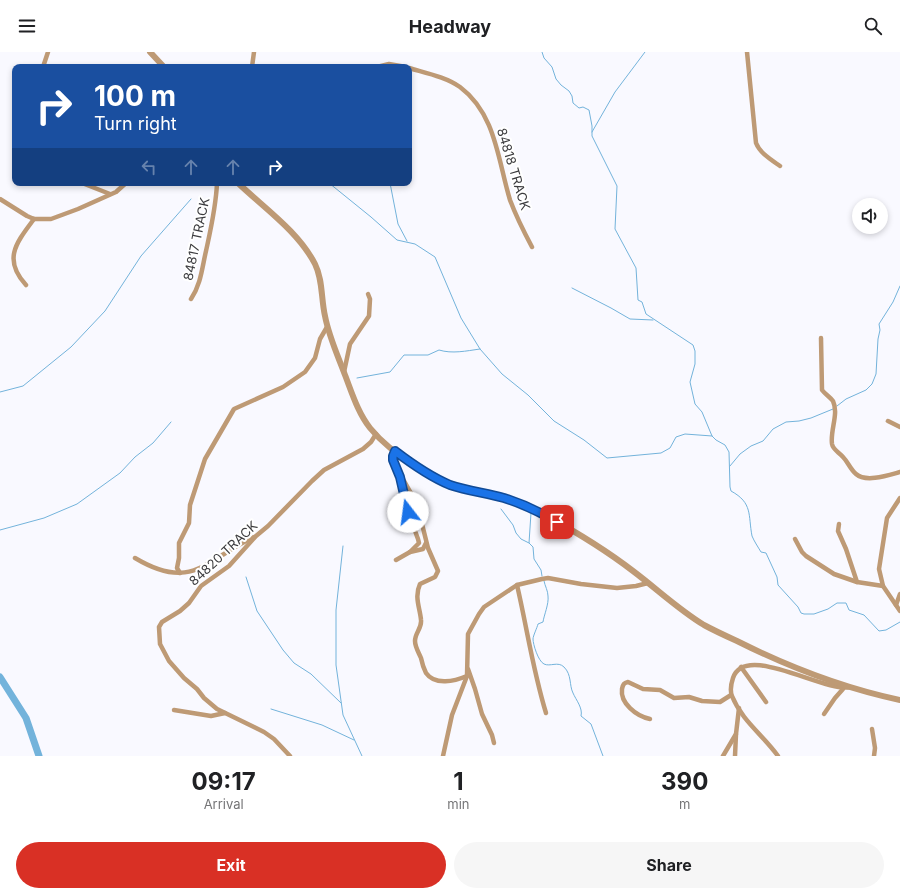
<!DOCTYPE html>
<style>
body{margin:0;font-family:Inter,sans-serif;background:#f6f6f6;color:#202124;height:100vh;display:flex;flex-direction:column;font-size:15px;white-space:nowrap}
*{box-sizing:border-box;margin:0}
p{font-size:13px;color:#757577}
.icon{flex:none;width:22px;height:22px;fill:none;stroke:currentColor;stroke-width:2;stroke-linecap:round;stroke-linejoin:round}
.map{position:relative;height:704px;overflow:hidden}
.panel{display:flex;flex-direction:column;background:#fff;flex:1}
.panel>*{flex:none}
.guide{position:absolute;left:12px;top:12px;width:400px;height:122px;border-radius:8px;box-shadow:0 2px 6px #0003;background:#1a4fa0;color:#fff;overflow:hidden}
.buttons{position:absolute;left:852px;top:146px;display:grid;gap:8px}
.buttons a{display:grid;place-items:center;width:36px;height:36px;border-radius:50%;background:#fff;box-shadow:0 2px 6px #0003;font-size:20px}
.pin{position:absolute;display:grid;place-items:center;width:34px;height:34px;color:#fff;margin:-17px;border-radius:8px;box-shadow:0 2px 6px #0006}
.me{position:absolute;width:44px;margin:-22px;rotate:345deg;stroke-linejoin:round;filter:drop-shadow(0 0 3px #0008)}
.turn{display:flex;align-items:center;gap:14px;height:84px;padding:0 16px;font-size:18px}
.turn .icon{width:52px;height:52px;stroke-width:2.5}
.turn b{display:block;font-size:28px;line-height:34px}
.lanes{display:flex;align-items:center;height:38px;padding:0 16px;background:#0003;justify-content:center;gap:20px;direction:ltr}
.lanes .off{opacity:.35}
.eta{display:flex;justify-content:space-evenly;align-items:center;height:68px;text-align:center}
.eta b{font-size:24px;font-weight:700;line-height:28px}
.action{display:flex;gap:8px;margin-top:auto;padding:8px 16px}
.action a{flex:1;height:46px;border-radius:24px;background:#d93025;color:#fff;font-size:16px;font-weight:700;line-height:46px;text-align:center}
.action a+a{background:#f6f6f6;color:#202124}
header{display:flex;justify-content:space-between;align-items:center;height:52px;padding:0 16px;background:#fff;font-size:18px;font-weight:700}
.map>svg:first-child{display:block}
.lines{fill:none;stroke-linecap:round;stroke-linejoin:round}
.stream{stroke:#73b3db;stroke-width:1}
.river{stroke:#73b3db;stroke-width:7}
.minor{stroke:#be9a75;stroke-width:4.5}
.tertiary{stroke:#be9a75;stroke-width:6}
.route-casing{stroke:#114b97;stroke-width:10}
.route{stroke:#1a73e8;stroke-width:7}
.labels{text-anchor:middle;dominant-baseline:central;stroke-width:4;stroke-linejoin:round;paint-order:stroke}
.street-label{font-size:13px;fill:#3c3c3f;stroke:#fff}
</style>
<header><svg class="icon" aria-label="menu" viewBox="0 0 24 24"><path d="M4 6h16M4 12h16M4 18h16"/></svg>Headway<svg class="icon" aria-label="search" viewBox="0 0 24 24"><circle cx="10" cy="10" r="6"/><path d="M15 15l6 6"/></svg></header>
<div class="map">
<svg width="900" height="704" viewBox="0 0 900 704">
<rect width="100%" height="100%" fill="#f9f9ff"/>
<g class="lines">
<g class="stream">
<path d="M542,0l2,6 8,9 4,12 5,6 8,6 3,5 1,7 6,5 4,-1 6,3 3,16v10l25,50 -2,43 21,39 2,32 4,2 4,12 47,31 2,6v13l-5,18 5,22 7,8 10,24 4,4 9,5 4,7 1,35 1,4c22,12 17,24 21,45 2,5 6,11 9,16l5,1 11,24 1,8 20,22 3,6 3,1h10l14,-5 9,-6h9l3,7 15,5 15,16 7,-1 14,-8"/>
<path d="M592,80l23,-40 30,-40"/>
<path d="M329,131l42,34 26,23 18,4 20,13 26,61 19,31 22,25 26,21 26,26 30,19 23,18 54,-5 9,-5 6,-11 9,-3 27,2"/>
<path d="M390,131l8,41 9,17"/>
<path d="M572,236l39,20 19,11 23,1"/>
<path d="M357,326l33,-6 14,-17h24l11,-5c13,4 27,1 41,-1"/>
<path d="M0,340l23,-6 48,-39 34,-36 36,-55 50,-57"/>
<path d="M837,354l9,-7 20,-9 6,-6 4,-10 2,-35 2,-9 -1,-6 14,-22 7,-16"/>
<path d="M730,414l10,-12 11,-8 12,-5 10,-12 13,-7 13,-1 12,-3 22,-9"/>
<path d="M501,457l12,16 3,8 5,6 8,4"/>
<path d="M531,461l-2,30 4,4 1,12 7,11 1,6"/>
<path d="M0,478l44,-12 33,-14 43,-31 15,-16 18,-14 18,-21"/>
<path d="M343,494l-7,64v55l7,50 19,41"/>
<path d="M246,525l11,34 26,39 11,13 17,11 30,29"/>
<path d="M544,529c1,5 4,10 4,15 1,8 -4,19 -5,26l-5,2c-1,4 -5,12 -5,15 0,5 5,22 11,25 6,3 14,-3 20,3 8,8 5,18 9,26 3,7 10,15 8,23l10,8 12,32"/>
<path d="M271,657l51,16 32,15"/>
</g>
<path class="river" d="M0,625l26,41 13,38"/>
<g class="minor">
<path d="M747,0l9,91c4,10 14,16 24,23"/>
<path d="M43,15l5,-15"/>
<path d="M252,15l2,-15"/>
<path d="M377,15l12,-3 17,3"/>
<path d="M409,16c17,5 37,9 51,19 36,27 38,74 50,113 6,16 14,32 22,47"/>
<path d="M82,131l28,11"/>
<path d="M0,147l27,17 7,3h17l27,-10 38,-17 10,-9"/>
<path d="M26,233c-24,-26 -9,-43 8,-66"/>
<path d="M191,247c10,-15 11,-31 15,-48 5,-23 10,-44 11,-68"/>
<path d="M821,286l1,52c3,4 8,7 11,11 6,13 -3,29 -1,43 1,6 7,8 11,13 5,5 7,12 13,17 10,9 33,1 44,-2"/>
<path d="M344,320l6,-28 19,-28 1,-17 -2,-5"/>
<path d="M888,369l12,6"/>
<path d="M395,399l-2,5v4l7,17 8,35 10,27 1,4 -9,9 -14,8"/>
<path d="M398,418l19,34 11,44 10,23 -3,6 -15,7c-6,13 0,24 1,36 1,8 -6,13 -6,21 0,6 4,12 6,17 1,5 3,11 5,15 9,13 29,8 41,3"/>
<path d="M900,446l-13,20 -8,51 4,17 17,25"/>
<path d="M839,472l-1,7 8,18 11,33"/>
<path d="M795,487l7,13 4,4 28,18 23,8 26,4"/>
<path d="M410,500l13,-3 3,-6"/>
<path d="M135,506c57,34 70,2 119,-21"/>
<path d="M180,521l-3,-5 2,-10v-15l10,-20 1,-18 15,-46 29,-50 49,-22 22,-15 10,-14 5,-19 7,-12"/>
<path d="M517,533c10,43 16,86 29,128"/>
<path d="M896,553l4,-11"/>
<path d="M741,615l25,35"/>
<path d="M468,617l7,20 7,25 10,21 2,8"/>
<path d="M174,658l37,6 14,-3"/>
<path d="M824,662l11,-16 8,-9"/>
<path d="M650,667c-14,-3 -30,-16 -28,-30 1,-5 2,-6 6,-7l15,7 17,1 14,8 15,-1 13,4 18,1 11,-7"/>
<path d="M872,677l3,19 -1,8"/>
<path d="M290,704l-16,-17 -10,-7 -47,-23 -13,-11 -7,-9 -13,-11 -15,-17 -9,-17 -1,-17 3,-5 18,-11 9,-8 12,-17 28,-20 27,-30 12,-10 44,-45 12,-11 39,-21 8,-7 5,-8"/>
<path d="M443,704l9,-41 15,-39 1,-42 11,-20 5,-7 33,-22 25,-6 6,-1 33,6 36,4 19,-2 12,-3"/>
<path d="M723,704l13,-22 3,-26"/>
<path d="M735,704l1,-22"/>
<path d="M778,704c-15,-21 -36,-35 -46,-60 -2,-5 -1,-12 1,-18 12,-36 91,15 117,9"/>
</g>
<g class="tertiary">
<path d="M150,0l14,15"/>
<path d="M238,131c26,25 60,48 77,81 8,16 6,35 10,52 4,21 13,40 20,59 7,18 13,38 25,53 22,27 67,54 100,63 11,3 21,4 31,7 16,4 31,10 46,18 29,16 60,35 86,55 24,18 46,39 71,54 11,6 22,11 33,16 52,26 106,47 163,59"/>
</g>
</g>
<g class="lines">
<defs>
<path id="route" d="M408,460l-8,-35 -7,-17v-4l2,-5c17,13 36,26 55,34 18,6 36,8 54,13 19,6 36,14 53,24"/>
</defs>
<use href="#route" class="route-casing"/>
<use href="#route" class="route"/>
</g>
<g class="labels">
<g class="street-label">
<text transform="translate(514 117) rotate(73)">84818 TRACK</text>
<text transform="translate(196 187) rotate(-78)">84817 TRACK</text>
<text transform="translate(223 501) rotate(-43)">84820 TRACK</text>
</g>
</g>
</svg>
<div class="buttons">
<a><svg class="icon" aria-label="sound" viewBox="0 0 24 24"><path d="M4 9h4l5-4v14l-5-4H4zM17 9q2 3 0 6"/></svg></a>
</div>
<div class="pin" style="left:557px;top:470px;background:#d93025"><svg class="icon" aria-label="arrive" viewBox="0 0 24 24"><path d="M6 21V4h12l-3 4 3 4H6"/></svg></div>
<svg class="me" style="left:408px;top:460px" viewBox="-20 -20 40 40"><circle r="19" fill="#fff"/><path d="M0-13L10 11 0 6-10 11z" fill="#1a73e8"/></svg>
<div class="guide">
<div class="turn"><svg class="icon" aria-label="right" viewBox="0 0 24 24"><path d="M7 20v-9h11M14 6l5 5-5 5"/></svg><div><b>100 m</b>Turn right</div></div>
<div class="lanes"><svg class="icon off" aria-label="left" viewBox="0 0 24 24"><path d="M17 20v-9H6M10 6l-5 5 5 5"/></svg><svg class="icon off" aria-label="ahead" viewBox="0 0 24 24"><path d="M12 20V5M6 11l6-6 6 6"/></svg><svg class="icon off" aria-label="ahead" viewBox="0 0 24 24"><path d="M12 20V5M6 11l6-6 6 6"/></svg><svg class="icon" aria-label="right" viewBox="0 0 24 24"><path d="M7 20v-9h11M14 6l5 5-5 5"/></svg></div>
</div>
</div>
<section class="panel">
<div class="eta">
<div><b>09:17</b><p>Arrival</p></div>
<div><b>1</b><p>min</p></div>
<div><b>390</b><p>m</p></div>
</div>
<div class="action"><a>Exit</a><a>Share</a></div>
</section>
